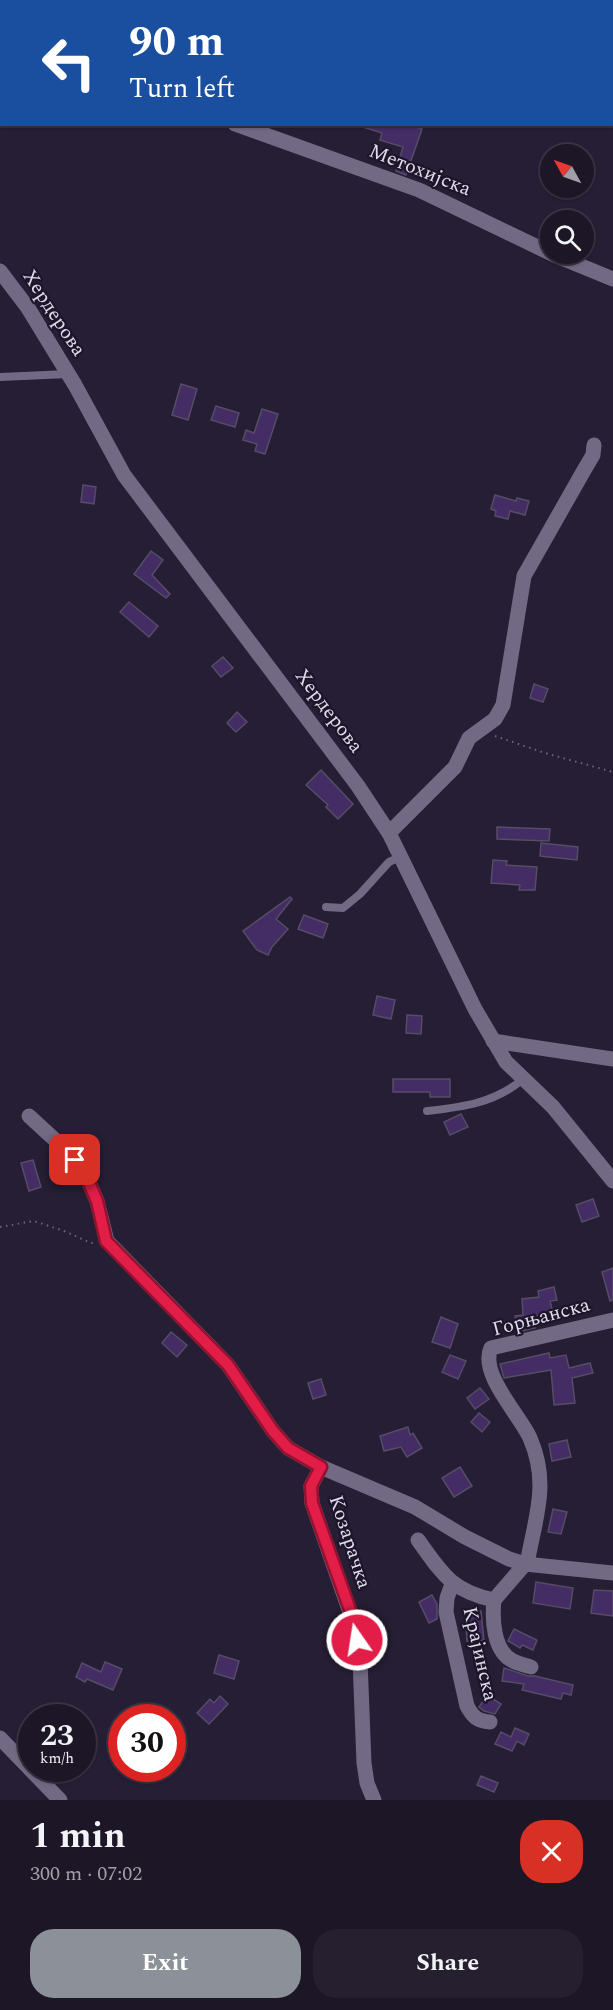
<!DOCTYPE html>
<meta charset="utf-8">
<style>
body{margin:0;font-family:Spectral,serif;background:#251f2f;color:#f1f3f6;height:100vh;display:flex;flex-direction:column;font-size:22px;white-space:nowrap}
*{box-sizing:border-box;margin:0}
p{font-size:20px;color:#a09fa7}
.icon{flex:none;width:33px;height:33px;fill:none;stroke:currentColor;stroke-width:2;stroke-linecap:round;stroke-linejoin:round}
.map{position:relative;height:1800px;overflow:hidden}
.drawer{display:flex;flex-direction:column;background:#1c1627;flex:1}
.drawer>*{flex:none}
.hud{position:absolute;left:0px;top:0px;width:614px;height:126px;box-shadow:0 2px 4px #0004,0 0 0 2px #3a3544;background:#1a4fa0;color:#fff;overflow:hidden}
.needle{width:39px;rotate:310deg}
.fabs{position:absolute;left:540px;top:144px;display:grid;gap:12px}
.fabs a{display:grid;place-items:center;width:54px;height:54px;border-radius:50%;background:#1c1627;box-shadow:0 2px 4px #0004,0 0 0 2px #3a3544;font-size:30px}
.speed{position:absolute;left:18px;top:1704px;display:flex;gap:12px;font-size:30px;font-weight:700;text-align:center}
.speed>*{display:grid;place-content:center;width:78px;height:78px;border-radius:50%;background:#1c1627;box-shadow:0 2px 4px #0004,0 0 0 2px #3a3544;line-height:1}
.speed small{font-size:15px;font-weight:400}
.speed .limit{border:9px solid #d22;background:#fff;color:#111}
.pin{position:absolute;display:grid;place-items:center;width:51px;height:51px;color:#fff;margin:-26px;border-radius:12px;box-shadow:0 3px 9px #0006}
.me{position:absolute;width:66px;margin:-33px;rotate:347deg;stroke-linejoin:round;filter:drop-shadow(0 0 4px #0008)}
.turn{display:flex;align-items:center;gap:21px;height:126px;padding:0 30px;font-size:27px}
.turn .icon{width:78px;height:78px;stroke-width:2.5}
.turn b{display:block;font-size:42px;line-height:51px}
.round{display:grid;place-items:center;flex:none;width:63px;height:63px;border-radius:24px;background:#251f2f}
.headline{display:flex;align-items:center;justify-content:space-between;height:102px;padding:0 30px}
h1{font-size:36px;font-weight:700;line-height:45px}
.cta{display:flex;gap:12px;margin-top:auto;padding:12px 30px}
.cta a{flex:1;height:69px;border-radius:24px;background:#8c9099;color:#fff;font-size:24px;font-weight:700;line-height:69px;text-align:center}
.cta a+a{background:#251f2f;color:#f1f3f6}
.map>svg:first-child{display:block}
.building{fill:#442c65;stroke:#554c65;stroke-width:1.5}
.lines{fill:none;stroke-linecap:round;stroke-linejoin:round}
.path{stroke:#6d6679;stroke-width:2;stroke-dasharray:1.5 4.5;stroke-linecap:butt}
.service{stroke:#726984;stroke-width:8}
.minor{stroke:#726984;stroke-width:15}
.route-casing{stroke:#92132f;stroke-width:15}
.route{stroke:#e11d48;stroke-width:10}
.labels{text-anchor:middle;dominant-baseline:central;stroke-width:4.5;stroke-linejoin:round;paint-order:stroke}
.street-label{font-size:20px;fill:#e0dbea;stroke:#1d152a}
</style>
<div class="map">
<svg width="613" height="1800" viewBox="0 0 613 1800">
<rect width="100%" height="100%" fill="#261e34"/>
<g class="building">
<path d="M364,124h42l16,5 -16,46 -10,-4 7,-24 -23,-7 2,-7 -19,-6z"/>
<path d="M181,384l16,5 -9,31 -16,-5z"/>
<path d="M216,406l23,7 -4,14 -24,-7z"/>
<path d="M262,409l16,5 -13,40 -10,-3 2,-7 -14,-4 3,-10 8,3z"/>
<path d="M83,485l13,2 -2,17 -13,-2z"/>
<path d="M495,495l21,6 1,-3 12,3 -4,14 -15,-4 -2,8 -13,-3 1,-5 -5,-2z"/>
<path d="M151,551l12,9 -11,15 18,19 -4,4 -32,-24z"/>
<path d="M129,602l29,24 -9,11 -29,-25z"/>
<path d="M223,657l10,11 -12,9 -9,-11z"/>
<path d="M534,684l14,5 -5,13 -13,-4z"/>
<path d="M237,712l10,10 -11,10 -9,-9z"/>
<path d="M321,770l32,34 -15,15 -12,-12 2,-2 -22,-20z"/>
<path d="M497,827l53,2 -1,12 -52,-2z"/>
<path d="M541,843l37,4 -1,13 -37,-4z"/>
<path d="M493,860l14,1 -1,4 31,2 -2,23h-16l1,-5 -29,-2z"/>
<path d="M290,897l2,2 -16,20 12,10 -16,18 -4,8 -11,-5 -14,-19z"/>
<path d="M304,915l24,9 -5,14 -25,-9z"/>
<path d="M377,996l18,4 -4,19 -18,-4z"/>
<path d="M407,1015l15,1 -1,18 -15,-1z"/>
<path d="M393,1079h57v18h-20v-5h-37z"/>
<path d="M461,1114l7,13 -18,8 -6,-13z"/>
<path d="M33,1160l8,27 -12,4 -8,-28z"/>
<path d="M593,1199l6,17 -17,6 -6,-17z"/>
<path d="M613,1268v32l-3,1 -8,-29z"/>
<path d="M554,1287l3,13 -7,1 3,12 -19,3 1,12 -13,3v-5l-6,1 -1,-11 8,-1 -1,-16 17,-2 -1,-6z"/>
<path d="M441,1317l17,7 -8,24 -18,-6z"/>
<path d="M171,1332l16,13 -10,12 -15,-14z"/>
<path d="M549,1353l1,5 16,-3 3,13 21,-5 3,10 -21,5 3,25 -21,2 -3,-35 -47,8 -4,-14z"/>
<path d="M450,1355l16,6 -8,18 -16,-7z"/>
<path d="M321,1379l5,16 -13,4 -5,-16z"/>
<path d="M480,1388l9,11 -14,10 -8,-11z"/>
<path d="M479,1413l11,9 -8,10 -11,-10z"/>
<path d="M408,1427l2,8 3,-2 9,15 -15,9 -6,-10 -17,4 -4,-15z"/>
<path d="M567,1440l4,17 -19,4 -3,-17z"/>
<path d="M460,1467l12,19 -18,11 -12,-19z"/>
<path d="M553,1509l14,3 -6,22 -13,-2z"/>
<path d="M536,1582l37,6 -3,21 -37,-6z"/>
<path d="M594,1590l19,1v25l-22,-3z"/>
<path d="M432,1595l5,9v15l-8,4 -10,-21z"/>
<path d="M481,1611l3,29 -17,1 -2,-29z"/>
<path d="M514,1629l23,11 -4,10 -11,-5 -2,3 -12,-7z"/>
<path d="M219,1655l20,6 -5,18 -20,-6z"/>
<path d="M105,1662l17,7 -9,21 -26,-11 -2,3 -9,-5 6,-14 19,9z"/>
<path d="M504,1668l24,8h7l38,9 -2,10 -8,-2 -2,6 -39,-9 2,-6 -22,-3z"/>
<path d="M487,1695l14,9 -6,10 -11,-3 -5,-4z"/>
<path d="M220,1696l8,8 -19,20 -12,-11 13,-14 4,4z"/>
<path d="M515,1728l14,6 -5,11 -7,-4 -5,10 -17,-7 6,-12 10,5z"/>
<path d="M481,1776l17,7 -4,9 -17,-7z"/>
</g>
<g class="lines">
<g class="path">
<path d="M495,736l50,17 68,19"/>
<path d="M0,1227l34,-6 30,10 27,12h3"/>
</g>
<g class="service">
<path d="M0,377l68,-3"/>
<path d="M326,907l17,1 17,-14 29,-32 11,-5"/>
<path d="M427,1111c36,-4 68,-8 96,-32"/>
</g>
<g class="minor">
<path d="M0,50l2,1"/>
<path d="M235,124l184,66 131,63"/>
<path d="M552,254l61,25"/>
<path d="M0,271l28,37 47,77 49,90 234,311 31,47 86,176 31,53 47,45 60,74"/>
<path d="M389,833l66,-66 14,-29 26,-19 8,-14 21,-129 59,-104 10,-17 1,-10"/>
<path d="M493,1041l120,18"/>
<path d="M29,1116l37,34 18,21 13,30 10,40 121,124 45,66 15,17 33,19"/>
<path d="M418,1540c24,33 33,51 76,60l31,-36"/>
<path d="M527,1564c8,-46 23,-80 3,-126 -10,-23 -51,-64 -39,-90l122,-28"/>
<path d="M452,1584l-5,14 -1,14 21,94c6,11 10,15 23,16"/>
<path d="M494,1600c-2,19 -1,51 19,61 6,3 12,4 18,6"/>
<path d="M0,1738l60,62"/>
<path d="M374,1800l-7,-17 -3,-20 -4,-103 -7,-39 -41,-118 -1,-17 10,-19 94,40 50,30 44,22 16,5 88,9"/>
</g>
</g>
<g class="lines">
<defs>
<path id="route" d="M75,1160l9,11 13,30 9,40 122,124 45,66 15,17 33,19 -10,19 1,17 42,118 3,19"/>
</defs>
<use href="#route" class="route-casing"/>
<use href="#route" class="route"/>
</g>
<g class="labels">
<g class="street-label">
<text transform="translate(420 170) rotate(22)">Метохијска</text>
<text transform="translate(54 313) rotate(57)">Хердерова</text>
<text transform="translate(329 711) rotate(53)">Хердерова</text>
<text transform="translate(541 1317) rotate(-15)">Горњанска</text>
<text transform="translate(350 1542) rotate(72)">Козарачка</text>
<text transform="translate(480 1654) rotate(77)">Крајинска</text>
</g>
</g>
</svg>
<div class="fabs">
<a><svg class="needle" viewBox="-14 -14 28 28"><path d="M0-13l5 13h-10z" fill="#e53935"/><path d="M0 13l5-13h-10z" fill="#a09fa7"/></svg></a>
<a><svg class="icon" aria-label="search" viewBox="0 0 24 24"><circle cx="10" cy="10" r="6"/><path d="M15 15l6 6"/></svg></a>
</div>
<div class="speed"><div>23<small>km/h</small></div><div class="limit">30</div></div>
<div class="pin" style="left:75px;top:1160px;background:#d93025"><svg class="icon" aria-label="arrive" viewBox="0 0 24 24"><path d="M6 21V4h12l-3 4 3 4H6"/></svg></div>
<svg class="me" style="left:357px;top:1640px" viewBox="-20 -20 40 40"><circle r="17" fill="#e11d48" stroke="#fff" stroke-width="3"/><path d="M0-11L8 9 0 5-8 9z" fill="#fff"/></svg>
<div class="hud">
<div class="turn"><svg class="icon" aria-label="left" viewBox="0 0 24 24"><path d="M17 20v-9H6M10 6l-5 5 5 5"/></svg><div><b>90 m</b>Turn left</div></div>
</div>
</div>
<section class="drawer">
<div class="headline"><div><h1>1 min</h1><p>300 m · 07:02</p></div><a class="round" style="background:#d93025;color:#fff"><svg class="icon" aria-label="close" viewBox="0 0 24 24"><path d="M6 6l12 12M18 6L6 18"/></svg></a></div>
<div class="cta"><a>Exit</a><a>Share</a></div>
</section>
